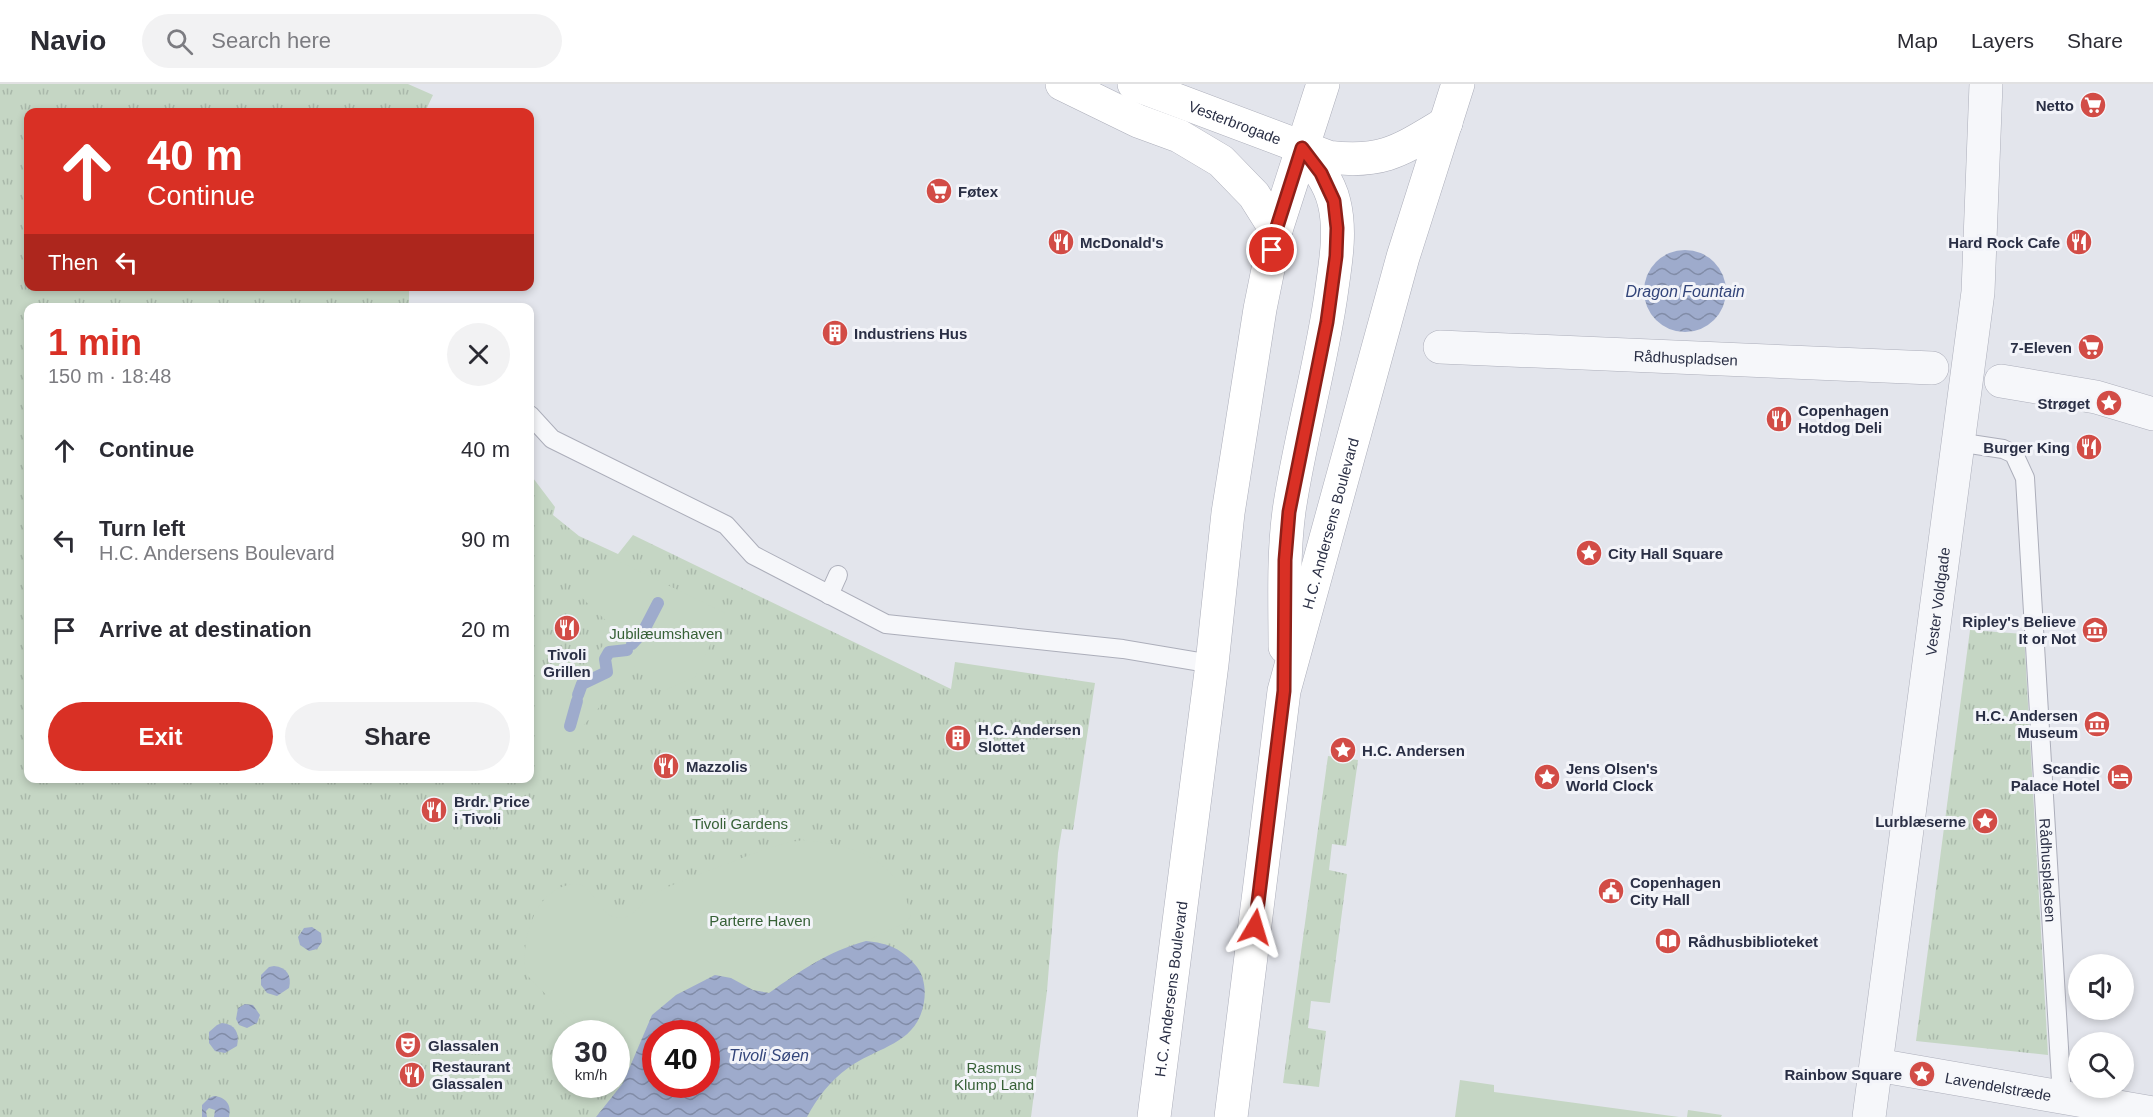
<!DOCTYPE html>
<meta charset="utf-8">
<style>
body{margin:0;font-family:Arial,sans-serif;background:#f2f2f3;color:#2b2b33;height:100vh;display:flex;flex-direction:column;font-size:22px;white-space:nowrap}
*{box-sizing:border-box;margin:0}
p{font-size:20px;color:#7c7c81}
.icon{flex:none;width:33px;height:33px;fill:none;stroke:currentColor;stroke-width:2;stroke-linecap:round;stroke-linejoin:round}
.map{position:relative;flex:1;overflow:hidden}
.drawer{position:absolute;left:24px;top:219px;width:510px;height:480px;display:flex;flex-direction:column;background:#fff;border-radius:12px;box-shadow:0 3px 9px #0003}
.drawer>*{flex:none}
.guide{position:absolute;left:24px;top:24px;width:510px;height:183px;border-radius:12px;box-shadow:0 3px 9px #0003;background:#d93025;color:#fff;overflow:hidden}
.controls{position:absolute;left:2068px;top:870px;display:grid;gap:12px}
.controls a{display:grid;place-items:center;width:66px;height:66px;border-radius:50%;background:#fff;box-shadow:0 3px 9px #0003;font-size:30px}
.speed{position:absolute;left:552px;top:936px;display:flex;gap:12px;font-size:30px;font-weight:700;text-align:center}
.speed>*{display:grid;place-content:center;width:78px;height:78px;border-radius:50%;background:#fff;box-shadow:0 3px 9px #0003;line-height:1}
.speed small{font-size:15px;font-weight:400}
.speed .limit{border:9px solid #d22;background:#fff;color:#111}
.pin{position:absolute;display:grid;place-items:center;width:51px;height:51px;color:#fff;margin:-26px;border:3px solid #fff;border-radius:50%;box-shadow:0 2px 6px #0007}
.me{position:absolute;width:66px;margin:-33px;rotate:7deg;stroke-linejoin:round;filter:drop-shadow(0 0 4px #0008)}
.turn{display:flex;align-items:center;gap:21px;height:126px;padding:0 24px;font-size:27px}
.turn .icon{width:78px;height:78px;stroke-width:2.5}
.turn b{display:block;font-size:42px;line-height:51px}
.then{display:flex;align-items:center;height:57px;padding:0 24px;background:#0003;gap:12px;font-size:22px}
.round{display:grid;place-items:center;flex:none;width:63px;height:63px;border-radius:32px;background:#f2f2f3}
.head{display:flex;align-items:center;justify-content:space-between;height:102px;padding:0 24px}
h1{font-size:36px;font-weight:600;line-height:45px;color:#d93025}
.action{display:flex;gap:12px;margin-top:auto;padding:12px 24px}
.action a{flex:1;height:69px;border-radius:36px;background:#d93025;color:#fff;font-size:24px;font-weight:600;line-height:69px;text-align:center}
.action a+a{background:#f2f2f3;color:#2b2b33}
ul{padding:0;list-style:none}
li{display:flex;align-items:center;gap:18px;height:90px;padding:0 24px}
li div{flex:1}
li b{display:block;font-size:22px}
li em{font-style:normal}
header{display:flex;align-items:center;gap:36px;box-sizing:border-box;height:84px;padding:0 30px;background:#fff;border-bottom:2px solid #e1e1e2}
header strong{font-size:28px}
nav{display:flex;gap:33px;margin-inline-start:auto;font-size:21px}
.search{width:420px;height:54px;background:#f2f2f3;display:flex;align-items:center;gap:15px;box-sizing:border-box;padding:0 21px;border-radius:33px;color:#7c7c81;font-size:22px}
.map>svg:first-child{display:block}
.grass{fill:url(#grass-tufts);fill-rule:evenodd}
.garden{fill:#c5d6c4}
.water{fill:url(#water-waves);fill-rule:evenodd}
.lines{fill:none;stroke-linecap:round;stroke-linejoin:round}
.stream{stroke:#9eabcc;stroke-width:12}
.lane-casing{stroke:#acaeba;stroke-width:20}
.street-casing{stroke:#acaeba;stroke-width:34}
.secondary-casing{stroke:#acaeba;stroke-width:34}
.lane{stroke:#f6f7fa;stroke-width:18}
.street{stroke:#f6f7fa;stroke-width:33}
.secondary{stroke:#fff;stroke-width:33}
.route-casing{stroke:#8d1f18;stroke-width:15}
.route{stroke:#d93025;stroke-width:10}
.labels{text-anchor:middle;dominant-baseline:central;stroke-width:6;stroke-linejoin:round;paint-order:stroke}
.poi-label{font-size:15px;font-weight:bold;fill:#2a2f45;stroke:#f3f4f9;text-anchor:start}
.street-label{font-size:15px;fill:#2a2f45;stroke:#f3f4f9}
.park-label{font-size:15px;fill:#376137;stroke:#f3f4f9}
.water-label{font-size:16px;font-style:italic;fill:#33457a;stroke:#f3f4f9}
</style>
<header>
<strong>Navio</strong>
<div class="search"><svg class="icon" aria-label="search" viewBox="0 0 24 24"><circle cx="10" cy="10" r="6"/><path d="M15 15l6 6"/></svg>Search here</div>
<nav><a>Map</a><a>Layers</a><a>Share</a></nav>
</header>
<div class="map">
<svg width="2153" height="1033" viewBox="0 0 2153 1033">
<defs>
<pattern id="grass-tufts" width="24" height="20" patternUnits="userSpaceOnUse" patternTransform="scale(1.5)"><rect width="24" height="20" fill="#c5d6c4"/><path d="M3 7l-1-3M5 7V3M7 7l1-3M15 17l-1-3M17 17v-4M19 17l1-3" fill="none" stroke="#a9b8aa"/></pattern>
<pattern id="water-waves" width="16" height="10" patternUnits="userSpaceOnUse" patternTransform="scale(1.5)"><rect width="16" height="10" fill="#9eabcc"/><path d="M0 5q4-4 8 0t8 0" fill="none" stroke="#818ca7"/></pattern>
</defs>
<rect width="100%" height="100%" fill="#e3e5ec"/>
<g class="grass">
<path d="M0,0h408l25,11 -8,17h-397v174l381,1v20l-381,1v470h502v-304l25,33 -2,8 26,21 39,18 15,-19 318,154 4,-27 140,21 -22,147 -11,-1 -4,24 -11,138 -16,126h-1031zM566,950h50v50h-50zM656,950h50v50h-50z"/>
<path d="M1970,546l54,4 24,421 -132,-14z"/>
<path d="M1328,672l30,4 -12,86 -14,-2 -3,26 18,4 -17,129 -19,-2 -3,27 18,3 -7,56 -36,-4z"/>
</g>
<g class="garden">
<path d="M614,475l111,54 -30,64 -30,13 -30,-24 -72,83 -30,-29 84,-89 -37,-35z"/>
<path d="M803,756c52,5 95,18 108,75l-4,7 -41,19 -18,5 -44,21 -35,26 -16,-3 -22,-12 -16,-3 -39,20 -24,20 -26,62 -9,-7 -1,-36 -33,-1 -57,-59c-6,-33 9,-89 50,-90 20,0 22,40 50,33 12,-3 15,-17 27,-23 20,-10 42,-18 63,-26 29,-11 57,-24 87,-28z"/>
<path d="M1460,996l34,5v7l185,25h-224z"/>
<path d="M1688,1026l34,5 -1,2h-34z"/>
</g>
<g class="water">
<circle cx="1685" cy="207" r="41"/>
<path d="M312,843l9,6 1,9 -5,7 -8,2 -9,-6 -2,-8 6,-9z"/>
<path d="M866,857c22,2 37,8 51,26 7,9 9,23 7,35 -7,43 -46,44 -76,66 -18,13 -31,30 -41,49h-211l27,-34 29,-68 24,-20 39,-20 16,3 22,12 16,3c31,-22 60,-42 97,-52zM656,950h50v50h-50z"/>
<path d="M274,882c13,1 18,10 15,22l-12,8 -10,-3 -6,-8v-10l8,-8z"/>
<path d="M245,920l8,1 7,10 -3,8 -10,5 -8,-3 -3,-6 2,-11z"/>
<path d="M222,939c13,1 18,10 15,23l-12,7 -10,-2 -6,-8v-11l8,-7z"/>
<path d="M214,1012c12,1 18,9 15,21h-15l1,-7 -6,-2 -3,3 1,6h-5v-12l7,-7z"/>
</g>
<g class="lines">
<g class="stream">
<path d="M632,560l11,-12 15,-29"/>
<path d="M578,611l4,-11 25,-12 -2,-13 4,-7 18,-2"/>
<path d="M570,642l7,-25"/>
</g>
<defs>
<g id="lane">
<path d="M530,331l22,24 174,86 27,30 133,69 237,25 89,15"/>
<path id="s1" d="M1957,358l46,7 11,5 11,24 37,620"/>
<path d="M829,511l9,-20"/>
</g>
<g id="street">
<path id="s2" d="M1440,263l492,21"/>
<path d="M2001,297l95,16 57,17"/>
<path id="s3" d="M1877,981l276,48"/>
<path id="s4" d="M1869,1033l109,-825 8,-208"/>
</g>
<g id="secondary">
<path d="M1062,0l76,37 41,15 42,25 33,34 22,35"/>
<path id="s5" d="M1134,0l194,73c55,7 73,-7 118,-34"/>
<path d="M1285,563c0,-46 -2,-91 4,-136 11,-75 33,-148 43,-223 4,-28 9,-58 2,-86 -5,-21 -19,-38 -32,-54"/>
<path id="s6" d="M1154,1033l58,-453 16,-151 32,-204 16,-79 47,-146"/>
<path id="s7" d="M1231,1033l53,-426 119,-434 55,-173"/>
</g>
</defs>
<use href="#lane" class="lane-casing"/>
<use href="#street" class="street-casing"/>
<use href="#secondary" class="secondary-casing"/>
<use href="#lane" class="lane"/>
<use href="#street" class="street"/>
<use href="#secondary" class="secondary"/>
</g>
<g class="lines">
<defs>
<path id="route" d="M1255,843l29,-236 1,-131 4,-48 38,-190 9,-66 1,-28 -3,-27 -13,-28 -19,-25 -26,82 -4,20"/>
</defs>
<use href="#route" class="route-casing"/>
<use href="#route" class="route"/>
</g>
<defs>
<symbol id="supermarket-disc" viewBox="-11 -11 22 22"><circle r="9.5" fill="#d24c46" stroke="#f3f4f9"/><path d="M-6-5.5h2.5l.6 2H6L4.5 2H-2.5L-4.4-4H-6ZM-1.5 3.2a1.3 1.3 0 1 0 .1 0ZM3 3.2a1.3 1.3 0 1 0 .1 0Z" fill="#fff"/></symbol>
<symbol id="restaurant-disc" viewBox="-11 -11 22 22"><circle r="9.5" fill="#d24c46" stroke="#f3f4f9"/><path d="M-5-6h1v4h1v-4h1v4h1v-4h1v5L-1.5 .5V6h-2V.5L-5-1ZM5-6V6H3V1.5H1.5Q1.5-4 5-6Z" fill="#fff"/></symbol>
<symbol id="building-disc" viewBox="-11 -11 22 22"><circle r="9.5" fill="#d24c46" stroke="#f3f4f9"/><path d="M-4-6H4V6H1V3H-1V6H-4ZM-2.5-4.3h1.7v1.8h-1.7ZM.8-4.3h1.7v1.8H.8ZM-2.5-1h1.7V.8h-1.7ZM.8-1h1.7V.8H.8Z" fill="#fff"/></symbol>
<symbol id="sight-disc" viewBox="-11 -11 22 22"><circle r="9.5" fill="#d24c46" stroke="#f3f4f9"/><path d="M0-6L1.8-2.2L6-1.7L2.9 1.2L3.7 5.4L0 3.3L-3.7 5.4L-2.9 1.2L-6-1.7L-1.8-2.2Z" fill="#fff"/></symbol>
<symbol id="museum-disc" viewBox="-11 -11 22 22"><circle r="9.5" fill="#d24c46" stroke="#f3f4f9"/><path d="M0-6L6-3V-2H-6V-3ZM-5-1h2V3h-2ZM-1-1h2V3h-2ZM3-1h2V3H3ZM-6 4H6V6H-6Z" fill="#fff"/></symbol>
<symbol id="hotel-disc" viewBox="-11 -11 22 22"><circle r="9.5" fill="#d24c46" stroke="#f3f4f9"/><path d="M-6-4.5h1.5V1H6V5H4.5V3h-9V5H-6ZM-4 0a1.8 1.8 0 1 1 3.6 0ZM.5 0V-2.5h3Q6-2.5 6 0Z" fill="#fff"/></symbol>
<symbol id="civic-disc" viewBox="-11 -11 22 22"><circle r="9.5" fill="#d24c46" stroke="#f3f4f9"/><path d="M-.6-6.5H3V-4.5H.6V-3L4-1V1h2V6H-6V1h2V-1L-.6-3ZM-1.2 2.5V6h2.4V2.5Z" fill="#fff"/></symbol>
<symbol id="library-disc" viewBox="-11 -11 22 22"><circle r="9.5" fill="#d24c46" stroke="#f3f4f9"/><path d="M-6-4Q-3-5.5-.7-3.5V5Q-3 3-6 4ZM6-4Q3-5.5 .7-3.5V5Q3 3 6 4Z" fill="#fff"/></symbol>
<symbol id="theatre-disc" viewBox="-11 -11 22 22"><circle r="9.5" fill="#d24c46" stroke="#f3f4f9"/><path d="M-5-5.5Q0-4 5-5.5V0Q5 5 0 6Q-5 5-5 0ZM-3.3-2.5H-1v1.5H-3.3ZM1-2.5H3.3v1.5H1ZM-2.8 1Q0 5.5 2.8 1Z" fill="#fff"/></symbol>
</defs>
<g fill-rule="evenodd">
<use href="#supermarket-disc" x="2078" y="6" width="30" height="30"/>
<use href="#supermarket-disc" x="924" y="92" width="30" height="30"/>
<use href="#restaurant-disc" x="1046" y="143" width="30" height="30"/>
<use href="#restaurant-disc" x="2064" y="143" width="30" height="30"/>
<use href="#building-disc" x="820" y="234" width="30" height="30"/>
<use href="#supermarket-disc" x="2076" y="248" width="30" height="30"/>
<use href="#sight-disc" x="2094" y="304" width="30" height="30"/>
<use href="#restaurant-disc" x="1764" y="320" width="30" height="30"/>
<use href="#restaurant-disc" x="2074" y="348" width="30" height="30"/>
<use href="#sight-disc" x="1574" y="454" width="30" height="30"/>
<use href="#restaurant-disc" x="552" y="529" width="30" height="30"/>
<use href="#museum-disc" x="2080" y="531" width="30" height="30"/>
<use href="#museum-disc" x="2082" y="625" width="30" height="30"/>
<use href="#building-disc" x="943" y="639" width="30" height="30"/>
<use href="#sight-disc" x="1328" y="651" width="30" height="30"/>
<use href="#restaurant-disc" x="651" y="667" width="30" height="30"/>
<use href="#sight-disc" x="1532" y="678" width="30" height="30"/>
<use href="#hotel-disc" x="2105" y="678" width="30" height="30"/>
<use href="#restaurant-disc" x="419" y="711" width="30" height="30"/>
<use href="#sight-disc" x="1970" y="722" width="30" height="30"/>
<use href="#civic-disc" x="1596" y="792" width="30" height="30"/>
<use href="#library-disc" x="1653" y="842" width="30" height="30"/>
<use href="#theatre-disc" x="393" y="946" width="30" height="30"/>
<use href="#sight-disc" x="1907" y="975" width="30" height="30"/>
<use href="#restaurant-disc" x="397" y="976" width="30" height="30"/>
</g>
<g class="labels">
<g class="poi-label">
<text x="2074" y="21" text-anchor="end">Netto</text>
<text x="958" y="107">Føtex</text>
<text x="1080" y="158">McDonald's</text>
<text x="2060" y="158" text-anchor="end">Hard Rock Cafe</text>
<text x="854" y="249">Industriens Hus</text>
<text x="2072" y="263" text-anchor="end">7-Eleven</text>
<text x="2090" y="319" text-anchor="end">Strøget</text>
<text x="1798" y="326">Copenhagen<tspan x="1798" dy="17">Hotdog Deli</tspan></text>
<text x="2070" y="363" text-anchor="end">Burger King</text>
<text x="1608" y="469">City Hall Square</text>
<text x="2076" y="537" text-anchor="end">Ripley's Believe<tspan x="2076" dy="17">It or Not</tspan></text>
<text x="567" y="570" text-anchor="middle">Tivoli<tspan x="567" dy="17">Grillen</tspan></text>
<text x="2078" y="631" text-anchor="end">H.C. Andersen<tspan x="2078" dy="17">Museum</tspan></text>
<text x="978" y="645">H.C. Andersen<tspan x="978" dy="17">Slottet</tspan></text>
<text x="1362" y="666">H.C. Andersen</text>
<text x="686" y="682">Mazzolis</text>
<text x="1566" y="684">Jens Olsen's<tspan x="1566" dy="17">World Clock</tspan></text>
<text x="2100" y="684" text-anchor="end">Scandic<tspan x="2100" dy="17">Palace Hotel</tspan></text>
<text x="454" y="717">Brdr. Price<tspan x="454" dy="17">i Tivoli</tspan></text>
<text x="1966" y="737" text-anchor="end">Lurblæserne</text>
<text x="1630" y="798">Copenhagen<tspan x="1630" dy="17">City Hall</tspan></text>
<text x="1688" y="857">Rådhusbiblioteket</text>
<text x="428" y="961">Glassalen</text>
<text x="432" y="982">Restaurant<tspan x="432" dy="17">Glassalen</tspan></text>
<text x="1902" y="990" text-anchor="end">Rainbow Square</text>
</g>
<g class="street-label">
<text stroke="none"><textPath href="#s5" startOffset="108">Vesterbrogade</textPath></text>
<text stroke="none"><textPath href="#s2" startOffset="246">Rådhuspladsen</textPath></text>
<text stroke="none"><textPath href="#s7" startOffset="603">H.C. Andersens Boulevard</textPath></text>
<text stroke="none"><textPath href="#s4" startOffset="520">Vester Voldgade</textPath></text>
<text stroke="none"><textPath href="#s1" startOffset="478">Rådhuspladsen</textPath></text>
<text stroke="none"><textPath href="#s6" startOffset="129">H.C. Andersens Boulevard</textPath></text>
<text stroke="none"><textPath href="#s3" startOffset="123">Lavendelstræde</textPath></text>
</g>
<g class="park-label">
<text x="666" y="549">Jubilæumshaven</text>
<text x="740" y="739">Tivoli Gardens</text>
<text x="760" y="836">Parterre Haven</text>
<text x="994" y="983">Rasmus<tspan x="994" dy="17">Klump Land</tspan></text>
</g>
<g class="water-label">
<text x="1685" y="207">Dragon Fountain</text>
<text x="769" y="971">Tivoli Søen</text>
</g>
</g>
</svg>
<div class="controls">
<a><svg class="icon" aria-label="sound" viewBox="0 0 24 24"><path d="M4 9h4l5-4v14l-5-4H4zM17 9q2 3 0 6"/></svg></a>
<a><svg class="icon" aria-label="search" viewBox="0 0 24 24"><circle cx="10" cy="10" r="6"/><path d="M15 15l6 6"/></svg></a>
</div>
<div class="speed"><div>30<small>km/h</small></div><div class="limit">40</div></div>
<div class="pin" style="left:1272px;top:166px;background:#d93025"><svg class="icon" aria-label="arrive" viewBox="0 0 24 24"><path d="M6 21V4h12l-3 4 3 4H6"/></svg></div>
<svg class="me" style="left:1255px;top:843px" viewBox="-20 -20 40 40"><path d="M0-17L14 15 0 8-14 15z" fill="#d93025" stroke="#fff" stroke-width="4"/></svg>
<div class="guide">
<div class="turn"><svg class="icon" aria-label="ahead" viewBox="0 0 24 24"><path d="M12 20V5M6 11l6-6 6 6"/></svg><div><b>40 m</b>Continue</div></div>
<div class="then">Then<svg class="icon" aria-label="left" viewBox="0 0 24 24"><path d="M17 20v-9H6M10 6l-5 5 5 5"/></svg></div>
</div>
<section class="drawer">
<div class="head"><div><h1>1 min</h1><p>150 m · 18:48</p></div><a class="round"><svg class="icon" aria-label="close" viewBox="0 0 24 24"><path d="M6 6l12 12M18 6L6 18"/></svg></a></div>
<ul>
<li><svg class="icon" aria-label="ahead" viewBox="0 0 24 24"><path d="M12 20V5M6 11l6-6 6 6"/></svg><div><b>Continue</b></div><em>40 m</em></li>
<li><svg class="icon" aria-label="left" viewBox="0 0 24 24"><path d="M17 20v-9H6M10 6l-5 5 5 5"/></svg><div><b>Turn left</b><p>H.C. Andersens Boulevard</p></div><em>90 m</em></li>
<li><svg class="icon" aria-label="arrive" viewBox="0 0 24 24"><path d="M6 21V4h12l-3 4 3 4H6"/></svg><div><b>Arrive at destination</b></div><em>20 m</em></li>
</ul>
<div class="action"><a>Exit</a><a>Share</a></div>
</section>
</div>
